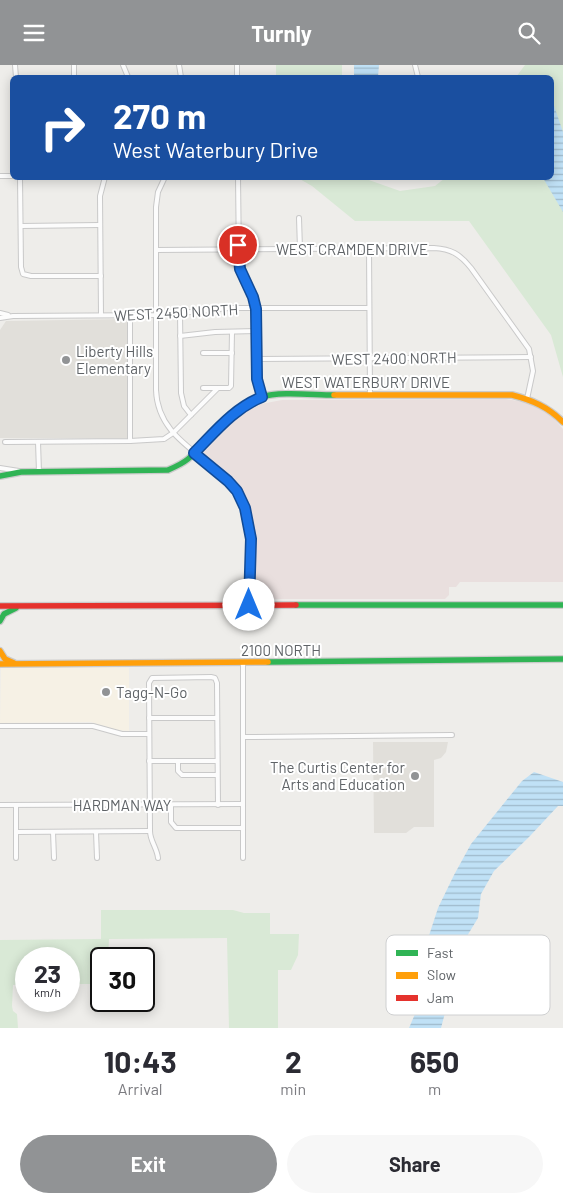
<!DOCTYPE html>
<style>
body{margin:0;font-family:Barlow,sans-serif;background:#f7f7f7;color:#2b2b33;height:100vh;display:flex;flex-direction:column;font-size:19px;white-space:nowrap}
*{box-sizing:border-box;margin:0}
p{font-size:16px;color:#7c7c81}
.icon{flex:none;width:28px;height:28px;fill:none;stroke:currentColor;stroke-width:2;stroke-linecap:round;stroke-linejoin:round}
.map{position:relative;height:963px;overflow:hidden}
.panel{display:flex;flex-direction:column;background:#fff;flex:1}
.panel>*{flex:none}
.hud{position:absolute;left:10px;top:10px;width:544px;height:105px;border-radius:8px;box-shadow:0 2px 12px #0003;background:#1a4fa0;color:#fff;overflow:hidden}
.speed{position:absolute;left:15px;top:882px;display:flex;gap:10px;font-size:25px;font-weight:700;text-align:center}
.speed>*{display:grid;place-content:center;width:65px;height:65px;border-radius:50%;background:#fff;box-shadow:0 2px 12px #0003;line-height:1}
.speed small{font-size:12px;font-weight:400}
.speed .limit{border:2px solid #111;border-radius:8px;background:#fff;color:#111}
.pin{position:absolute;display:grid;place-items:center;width:42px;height:42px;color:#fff;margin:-21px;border:2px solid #fff;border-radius:50%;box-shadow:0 1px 5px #0007}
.me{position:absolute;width:55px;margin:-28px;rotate:0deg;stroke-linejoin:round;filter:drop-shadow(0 0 4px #0008)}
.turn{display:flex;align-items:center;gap:18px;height:105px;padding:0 20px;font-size:22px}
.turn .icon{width:65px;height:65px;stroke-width:2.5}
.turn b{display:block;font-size:35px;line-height:42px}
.eta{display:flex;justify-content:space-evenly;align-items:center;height:85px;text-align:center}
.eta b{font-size:30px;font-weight:700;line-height:35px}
.cta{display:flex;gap:10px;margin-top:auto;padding:10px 20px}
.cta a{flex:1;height:58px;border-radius:30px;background:#919395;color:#fff;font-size:20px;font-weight:700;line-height:58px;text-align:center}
.cta a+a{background:#f7f7f7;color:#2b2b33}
header{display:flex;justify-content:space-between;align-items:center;height:65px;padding:0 20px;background:#919395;color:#fff;font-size:22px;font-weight:700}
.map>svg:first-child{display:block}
.commercial{fill:#f6f1e5}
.education{fill:#e1dfda}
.medical{fill:#e9dfde}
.green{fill:#d9e9d6}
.water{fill:url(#water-rules)}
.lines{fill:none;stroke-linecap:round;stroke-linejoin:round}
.street-casing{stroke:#c9c9c9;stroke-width:6}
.fast-casing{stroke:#cbcbcb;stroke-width:8}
.slow-casing{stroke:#cbcbcb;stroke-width:8}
.jam-casing{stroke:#cbcbcb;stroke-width:8}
.street{stroke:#fcfcfc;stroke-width:4}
.fast{stroke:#30b455;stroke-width:5.5}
.slow{stroke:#ff9f0a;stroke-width:5.5}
.jam{stroke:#e5322d;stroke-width:5.5}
.route-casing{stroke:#114b97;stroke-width:12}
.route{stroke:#1a73e8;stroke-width:9}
.poi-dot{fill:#919395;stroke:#fff;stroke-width:2}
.labels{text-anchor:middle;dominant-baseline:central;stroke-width:4;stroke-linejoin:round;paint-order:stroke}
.street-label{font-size:15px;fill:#5f6367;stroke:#fff}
.poi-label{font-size:15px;fill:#5f6367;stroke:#fff;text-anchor:start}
.key{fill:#fff;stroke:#cfd0d1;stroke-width:1}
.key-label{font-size:14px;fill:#5f6367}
</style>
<header><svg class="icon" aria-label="menu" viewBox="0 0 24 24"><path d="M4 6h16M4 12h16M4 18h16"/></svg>Turnly<svg class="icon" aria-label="search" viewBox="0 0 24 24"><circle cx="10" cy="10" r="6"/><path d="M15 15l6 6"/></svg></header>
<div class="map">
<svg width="563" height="963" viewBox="0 0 563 963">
<defs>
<pattern id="water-rules" width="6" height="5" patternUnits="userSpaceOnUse" patternTransform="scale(1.25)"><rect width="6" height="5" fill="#c0e1f6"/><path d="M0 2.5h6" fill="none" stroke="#9fbacb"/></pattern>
</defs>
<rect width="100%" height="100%" fill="#eeedea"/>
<path class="commercial" d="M112,602l17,1v63l-12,-1 -26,-8 -91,1 1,-55z"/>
<g class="education">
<path d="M127,254v119h-127v-108l6,-9z"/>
<path d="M373,677h75l-2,10 -5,6 -7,2v67h-20l-8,6h-32z"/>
</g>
<path class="medical" d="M506,334l17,3 15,6 13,8 12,13v153h-103l-4,5h-7v8l-4,4h-186l-6,-3 -1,-28 2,-33 -5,-23 -7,-17 -9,-14 -10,-10 -17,-13 -3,-4 1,-3 36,-36 21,-11 21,-4z"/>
<g class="green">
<rect x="276" y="0" width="66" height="12"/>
<path d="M525,0h38v312l-12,-42 -82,-114h-114l-43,-35 -14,-8h66l2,1 34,12 35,-5 10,-8 106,-1v-100h-35z"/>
<path d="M101,845h132l11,3h26v21h29l-1,21 -7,15h-13v58h-49l-2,-90 -118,1 -1,20h-7v25h-32v-25h-43v25l-13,1 -1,21 1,5 4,3 1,14h-18v-88l101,-1z"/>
</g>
<g class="water">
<path d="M354,0h25l-1,12h-24z"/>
<path d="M551,32l12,35v80l-20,-34 8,-1z"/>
<path d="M534,707l29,10v24h-5l-28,30 -36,35 -13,23 -3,24 -14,23 -23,87h-32l6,-14 3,-13 2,-38 18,-55 16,-33 17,-31 51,-63z"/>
</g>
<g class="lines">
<defs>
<g id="street">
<path d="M15,0l1,12"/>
<path d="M74,0v12"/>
<path d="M123,0l5,12"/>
<path d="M179,0l2,12"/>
<path d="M237,0v12"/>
<path d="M415,0l3,12"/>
<path d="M0,111h12"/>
<path d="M20,112l1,90 2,7 8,2h70"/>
<path d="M165,112l-7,15 -2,15v183c2,57 66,67 87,112 10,21 7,42 6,65 0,12 0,25 0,38"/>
<path d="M238,112l1,84 17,48 1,70 5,18"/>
<path d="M299,153l1,31"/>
<path d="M21,161l79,-1"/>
<path d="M369,183l1,147"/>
<path d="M156,185l278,-2c17,1 26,6 37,20l58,81 4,22 -6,28"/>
<path d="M0,248l8,2"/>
<path d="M180,248l1,80 3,13 7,9"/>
<path d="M101,250l-1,-119 5,-19"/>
<path d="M130,250v126"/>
<path d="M0,253l13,-2 149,-1 67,-7h140"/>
<path d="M180,271l35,-4 42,-1"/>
<path d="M203,288h29"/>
<path d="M257,294l274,-2"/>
<path d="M203,323h15"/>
<path d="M5,377l125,-1 34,-2 9,-6 45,-45h11l2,-2 1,-54"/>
<path d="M38,377l1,30"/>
<path d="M0,403l19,3"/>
<path d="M243,598v195"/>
<path d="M149,653h68"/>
<path d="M0,661h93l29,8h27"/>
<path d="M243,672l209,-2"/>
<path d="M149,696h68"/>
<path d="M178,696v10l4,4h35"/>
<path d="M0,740l243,-1"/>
<path d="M16,740v53"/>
<path d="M171,740v17l5,6h67"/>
<path d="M16,767l134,-1"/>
<path d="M53,767l1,26"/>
<path d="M96,767l1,26"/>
<path d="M158,793c-1,-10 -8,-17 -8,-27l-1,-148 3,-5 59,-1 4,1 2,5 1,122"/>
</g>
<g id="fast">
<path d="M0,411l21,-4 147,-2c7,-3 14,-6 20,-11 24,-20 42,-52 73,-62 19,-6 52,-2 73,-2"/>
<path d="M296,540h267"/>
<path d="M0,556l4,-7 12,-6"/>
<path d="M268,597l295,-3"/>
</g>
<g id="slow">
<path d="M334,330h178c20,5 36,12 51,27"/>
<path d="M0,586l5,8 9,4"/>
<path d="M0,599l268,-2"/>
</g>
<path id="jam" d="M0,541l296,-1"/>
</defs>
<use href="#street" class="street-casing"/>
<use href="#fast" class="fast-casing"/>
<use href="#slow" class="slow-casing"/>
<use href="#jam" class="jam-casing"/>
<use href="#street" class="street"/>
<use href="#fast" class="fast"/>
<use href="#slow" class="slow"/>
<use href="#jam" class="jam"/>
</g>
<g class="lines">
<defs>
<path id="route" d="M238,180l2,24 13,28 3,12 1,70 5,18c-28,11 -47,35 -68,56l34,28 9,10 8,17 6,31 -2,66"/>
</defs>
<use href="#route" class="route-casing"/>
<use href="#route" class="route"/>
</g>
<g class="poi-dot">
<circle cx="66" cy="295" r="5"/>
<circle cx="106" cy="627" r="5"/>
<circle cx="415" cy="711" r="5"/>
</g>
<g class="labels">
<g class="street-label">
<text x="352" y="184">WEST CRAMDEN DRIVE</text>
<text transform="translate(176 247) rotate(-3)">WEST 2450 NORTH</text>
<text transform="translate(394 293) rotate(-1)">WEST 2400 NORTH</text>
<text x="366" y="317">WEST WATERBURY DRIVE</text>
<text x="281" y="585">2100 NORTH</text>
<text x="122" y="740">HARDMAN WAY</text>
</g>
<g class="poi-label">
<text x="76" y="286">Liberty Hills<tspan x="76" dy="17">Elementary</tspan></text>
<text x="116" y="627">Tagg-N-Go</text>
<text x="405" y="702" text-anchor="end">The Curtis Center for<tspan x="405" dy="17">Arts and Education</tspan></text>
</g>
</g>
<rect x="386" y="870" width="164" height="80" rx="8" class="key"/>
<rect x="396" y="885" width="22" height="6" fill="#30b455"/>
<rect x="396" y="907" width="22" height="7" fill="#ff9f0a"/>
<rect x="396" y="930" width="22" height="6" fill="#e5322d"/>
<g class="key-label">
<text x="427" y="893">Fast</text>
<text x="427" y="915">Slow</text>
<text x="427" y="938">Jam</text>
</g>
</svg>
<div class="speed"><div>23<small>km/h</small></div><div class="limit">30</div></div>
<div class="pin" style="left:238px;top:180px;background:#d93025"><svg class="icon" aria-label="arrive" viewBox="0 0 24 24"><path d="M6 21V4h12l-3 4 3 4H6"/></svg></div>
<svg class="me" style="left:249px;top:540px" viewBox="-20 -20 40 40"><circle r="19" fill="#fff"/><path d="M0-13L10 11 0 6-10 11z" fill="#1a73e8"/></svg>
<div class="hud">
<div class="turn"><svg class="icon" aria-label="right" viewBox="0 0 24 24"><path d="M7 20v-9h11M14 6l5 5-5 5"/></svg><div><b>270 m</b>West Waterbury Drive</div></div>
</div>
</div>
<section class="panel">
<div class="eta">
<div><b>10:43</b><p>Arrival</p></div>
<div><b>2</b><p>min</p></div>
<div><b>650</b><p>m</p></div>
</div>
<div class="cta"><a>Exit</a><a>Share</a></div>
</section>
